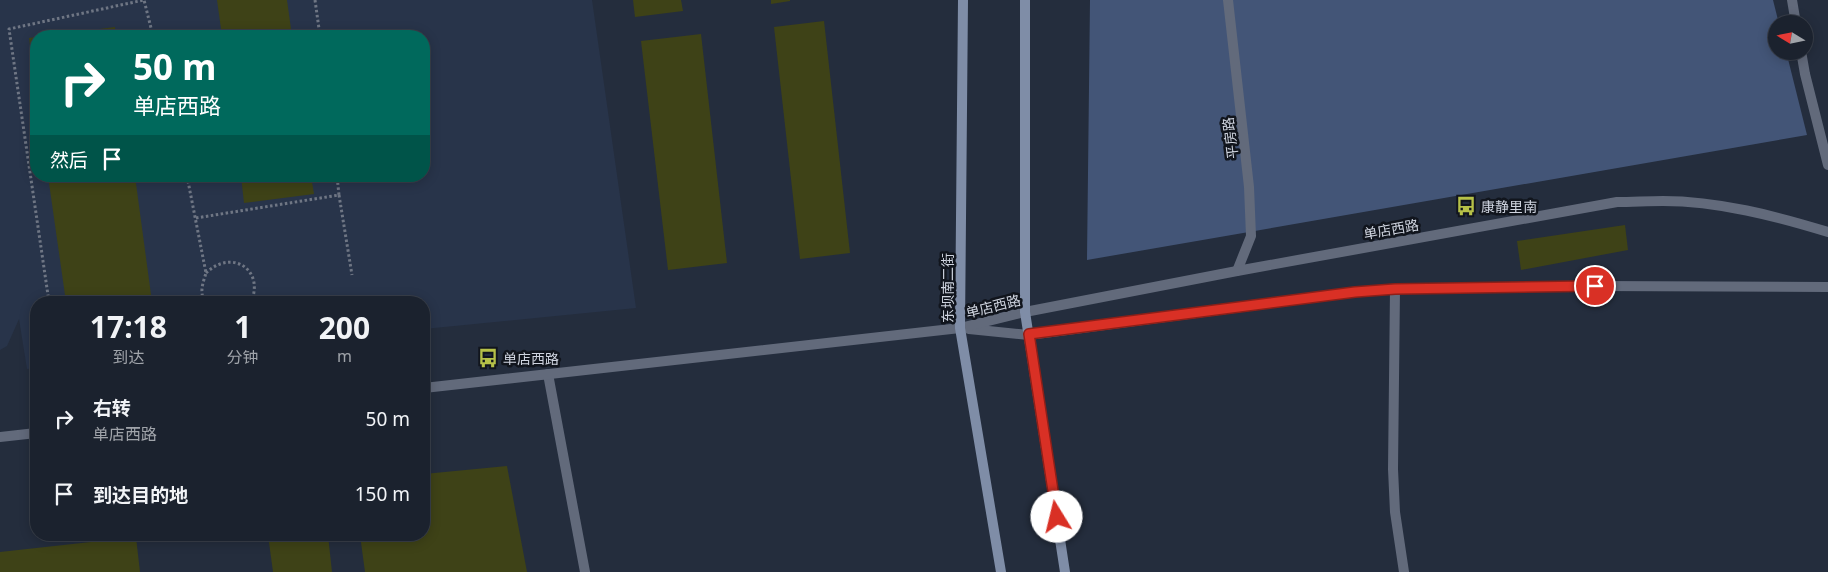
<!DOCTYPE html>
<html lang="zh">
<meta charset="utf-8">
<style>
body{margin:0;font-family:"Noto Sans","Noto Sans SC",sans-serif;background:#242a36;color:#f1f3f6;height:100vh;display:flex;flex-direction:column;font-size:19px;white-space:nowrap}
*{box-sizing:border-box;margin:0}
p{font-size:16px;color:#a0a4aa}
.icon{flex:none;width:28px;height:28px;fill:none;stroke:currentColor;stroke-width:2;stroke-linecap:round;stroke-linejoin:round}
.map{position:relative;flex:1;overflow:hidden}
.sheet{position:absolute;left:30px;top:296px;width:400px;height:245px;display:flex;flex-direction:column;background:#1b222e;border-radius:20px;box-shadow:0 2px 12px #0003,0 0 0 1px #393f4a}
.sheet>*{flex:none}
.top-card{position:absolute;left:30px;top:30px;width:400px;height:152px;border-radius:20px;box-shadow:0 2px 12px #0003,0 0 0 1px #393f4a;background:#00695c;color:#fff;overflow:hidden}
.needle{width:32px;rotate:280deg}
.buttons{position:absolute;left:1768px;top:15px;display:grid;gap:10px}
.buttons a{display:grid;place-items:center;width:45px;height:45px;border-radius:50%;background:#1b222e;box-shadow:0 2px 12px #0003,0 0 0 1px #393f4a;font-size:25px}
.pin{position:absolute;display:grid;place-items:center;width:42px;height:42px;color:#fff;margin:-21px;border:2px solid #fff;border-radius:50%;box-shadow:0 1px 5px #0007}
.me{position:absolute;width:55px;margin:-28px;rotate:351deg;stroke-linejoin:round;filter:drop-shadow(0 0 4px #0008)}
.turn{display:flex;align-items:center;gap:18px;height:105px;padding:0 20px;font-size:22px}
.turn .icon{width:65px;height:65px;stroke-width:2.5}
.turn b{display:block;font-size:35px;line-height:42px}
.then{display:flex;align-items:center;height:48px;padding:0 20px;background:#0003;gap:10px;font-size:19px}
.eta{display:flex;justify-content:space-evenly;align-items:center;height:85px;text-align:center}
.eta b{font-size:30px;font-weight:700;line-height:35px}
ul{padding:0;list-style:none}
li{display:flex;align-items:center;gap:15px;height:75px;padding:0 20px}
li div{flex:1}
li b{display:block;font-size:19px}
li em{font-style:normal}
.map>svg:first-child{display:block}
.built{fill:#28344a;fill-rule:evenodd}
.green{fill:#435577}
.building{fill:#3e4217}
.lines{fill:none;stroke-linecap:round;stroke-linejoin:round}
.path{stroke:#6f7684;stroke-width:3;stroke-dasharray:2.5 2.5;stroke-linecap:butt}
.service{stroke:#626a7b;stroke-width:10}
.minor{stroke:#626a7b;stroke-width:10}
.tertiary{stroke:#626a7b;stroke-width:10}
.secondary{stroke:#7f8da7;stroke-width:10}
.route-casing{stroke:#8d1f18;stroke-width:12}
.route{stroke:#d93025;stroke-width:9}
.labels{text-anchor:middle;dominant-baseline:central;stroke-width:5;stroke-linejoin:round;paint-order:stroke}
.street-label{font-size:14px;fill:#cfd4df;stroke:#11151d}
.poi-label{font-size:14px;fill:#cfd4df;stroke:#11151d;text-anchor:start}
</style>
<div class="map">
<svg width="1828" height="572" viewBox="0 0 1828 572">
<rect width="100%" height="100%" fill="#242d3d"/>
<path class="built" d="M0,0h592l44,308 -212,21v-27h-388v66l-9,1 -8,-50 -12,27 -7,4zM36,36h388v140h-388z"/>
<path class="green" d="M1090,0h683l6,24h-3v27h10l21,84 -720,125z"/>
<g class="building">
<path d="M217,0h70l5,36h-70z"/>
<path d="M633,0h48l2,11 -48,6z"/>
<path d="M771,0h19v1l-19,3z"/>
<path d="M824,21l26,232 -50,6 -26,-232z"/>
<path d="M115,27l1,9h-63v-1z"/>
<path d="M701,34l26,229 -59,7 -27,-229z"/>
<path d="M36,37v48h-1l-6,-47z"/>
<path d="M48,176h87l17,126h-86z"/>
<path d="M241,176h70l3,18 -70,9z"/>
<path d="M1625,225l3,25 -107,20 -4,-29z"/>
<path d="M507,466l20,106h-162l-5,-37h64v-61z"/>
<path d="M195,535h32v1l-32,4z"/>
<path d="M268,535h60l4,37h-59z"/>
<path d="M136,537l4,35h-140v-20z"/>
</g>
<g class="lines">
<g class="path">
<path d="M315,0l5,36"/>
<path d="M187,176l19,97c-3,10 -7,19 -1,29"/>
<path d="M339,195l13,80"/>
<path d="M196,218l143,-23 -2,-19"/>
<path d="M206,273c26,-25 59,-3 45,29"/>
<path d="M49,302l-40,-273 135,-29 9,36"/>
</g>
<path class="service" d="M1395,289l-2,180 2,43 9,60"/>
<g class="minor">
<path d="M1228,0l21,187 2,49 -14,35"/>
<path d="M548,374l37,198"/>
</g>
<g class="tertiary">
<path d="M1792,0l4,24"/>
<path d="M1801,51l4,23 23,91"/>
<path d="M969,329l60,6 326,-43 40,-3 200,-3 233,1"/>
<path d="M424,388l536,-60 65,-16 212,-41 380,-69c15,0 31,-1 46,-1 55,0 113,15 165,31"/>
<path d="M0,437l36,-4"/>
</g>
<g class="secondary">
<path d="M963,0l-3,328 41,244"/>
<path d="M1025,0v312l40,260"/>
</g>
</g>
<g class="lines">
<defs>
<path id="route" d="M1057,517l-28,-183 326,-42 40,-3 200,-3"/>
</defs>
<use href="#route" class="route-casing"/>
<use href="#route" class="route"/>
</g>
<defs>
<symbol id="bus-bare" viewBox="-9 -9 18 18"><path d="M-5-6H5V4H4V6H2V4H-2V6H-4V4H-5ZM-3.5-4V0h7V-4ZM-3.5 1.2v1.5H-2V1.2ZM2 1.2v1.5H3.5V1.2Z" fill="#b6c148" stroke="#11151d" stroke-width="2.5" paint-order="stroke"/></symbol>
</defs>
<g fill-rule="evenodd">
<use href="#bus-bare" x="1452" y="192" width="28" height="28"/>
<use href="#bus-bare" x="474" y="344" width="28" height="28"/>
</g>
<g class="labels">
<g class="street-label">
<text transform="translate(1230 138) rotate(-97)">平房路</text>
<text transform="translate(1391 229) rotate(-10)">单店西路</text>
<text transform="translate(947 288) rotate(-90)">东坝南二街</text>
<text transform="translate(993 306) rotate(-14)">单店西路</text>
</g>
<g class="poi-label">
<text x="1481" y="206">康静里南</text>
<text x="503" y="358">单店西路</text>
</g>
</g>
</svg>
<div class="buttons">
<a><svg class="needle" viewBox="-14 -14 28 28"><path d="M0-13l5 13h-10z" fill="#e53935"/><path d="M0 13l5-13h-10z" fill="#a0a4aa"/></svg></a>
</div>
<div class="pin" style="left:1595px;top:286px;background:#d93025"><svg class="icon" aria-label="arrive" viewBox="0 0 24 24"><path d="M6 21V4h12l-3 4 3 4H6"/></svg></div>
<svg class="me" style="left:1057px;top:517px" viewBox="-20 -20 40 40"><circle r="19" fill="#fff"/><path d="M0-13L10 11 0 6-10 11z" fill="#d93025"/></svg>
<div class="top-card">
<div class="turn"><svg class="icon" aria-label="right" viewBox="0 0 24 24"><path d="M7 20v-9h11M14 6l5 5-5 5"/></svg><div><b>50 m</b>单店西路</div></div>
<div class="then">然后<svg class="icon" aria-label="arrive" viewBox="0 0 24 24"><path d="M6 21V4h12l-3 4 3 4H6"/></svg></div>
</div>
<section class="sheet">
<div class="eta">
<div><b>17:18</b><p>到达</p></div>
<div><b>1</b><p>分钟</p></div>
<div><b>200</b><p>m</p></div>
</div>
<ul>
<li><svg class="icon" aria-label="right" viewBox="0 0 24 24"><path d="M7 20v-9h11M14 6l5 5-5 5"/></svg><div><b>右转</b><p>单店西路</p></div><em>50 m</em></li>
<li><svg class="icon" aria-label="arrive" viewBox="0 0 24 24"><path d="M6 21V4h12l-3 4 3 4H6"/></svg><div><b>到达目的地</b></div><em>150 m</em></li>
</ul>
</section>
</div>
